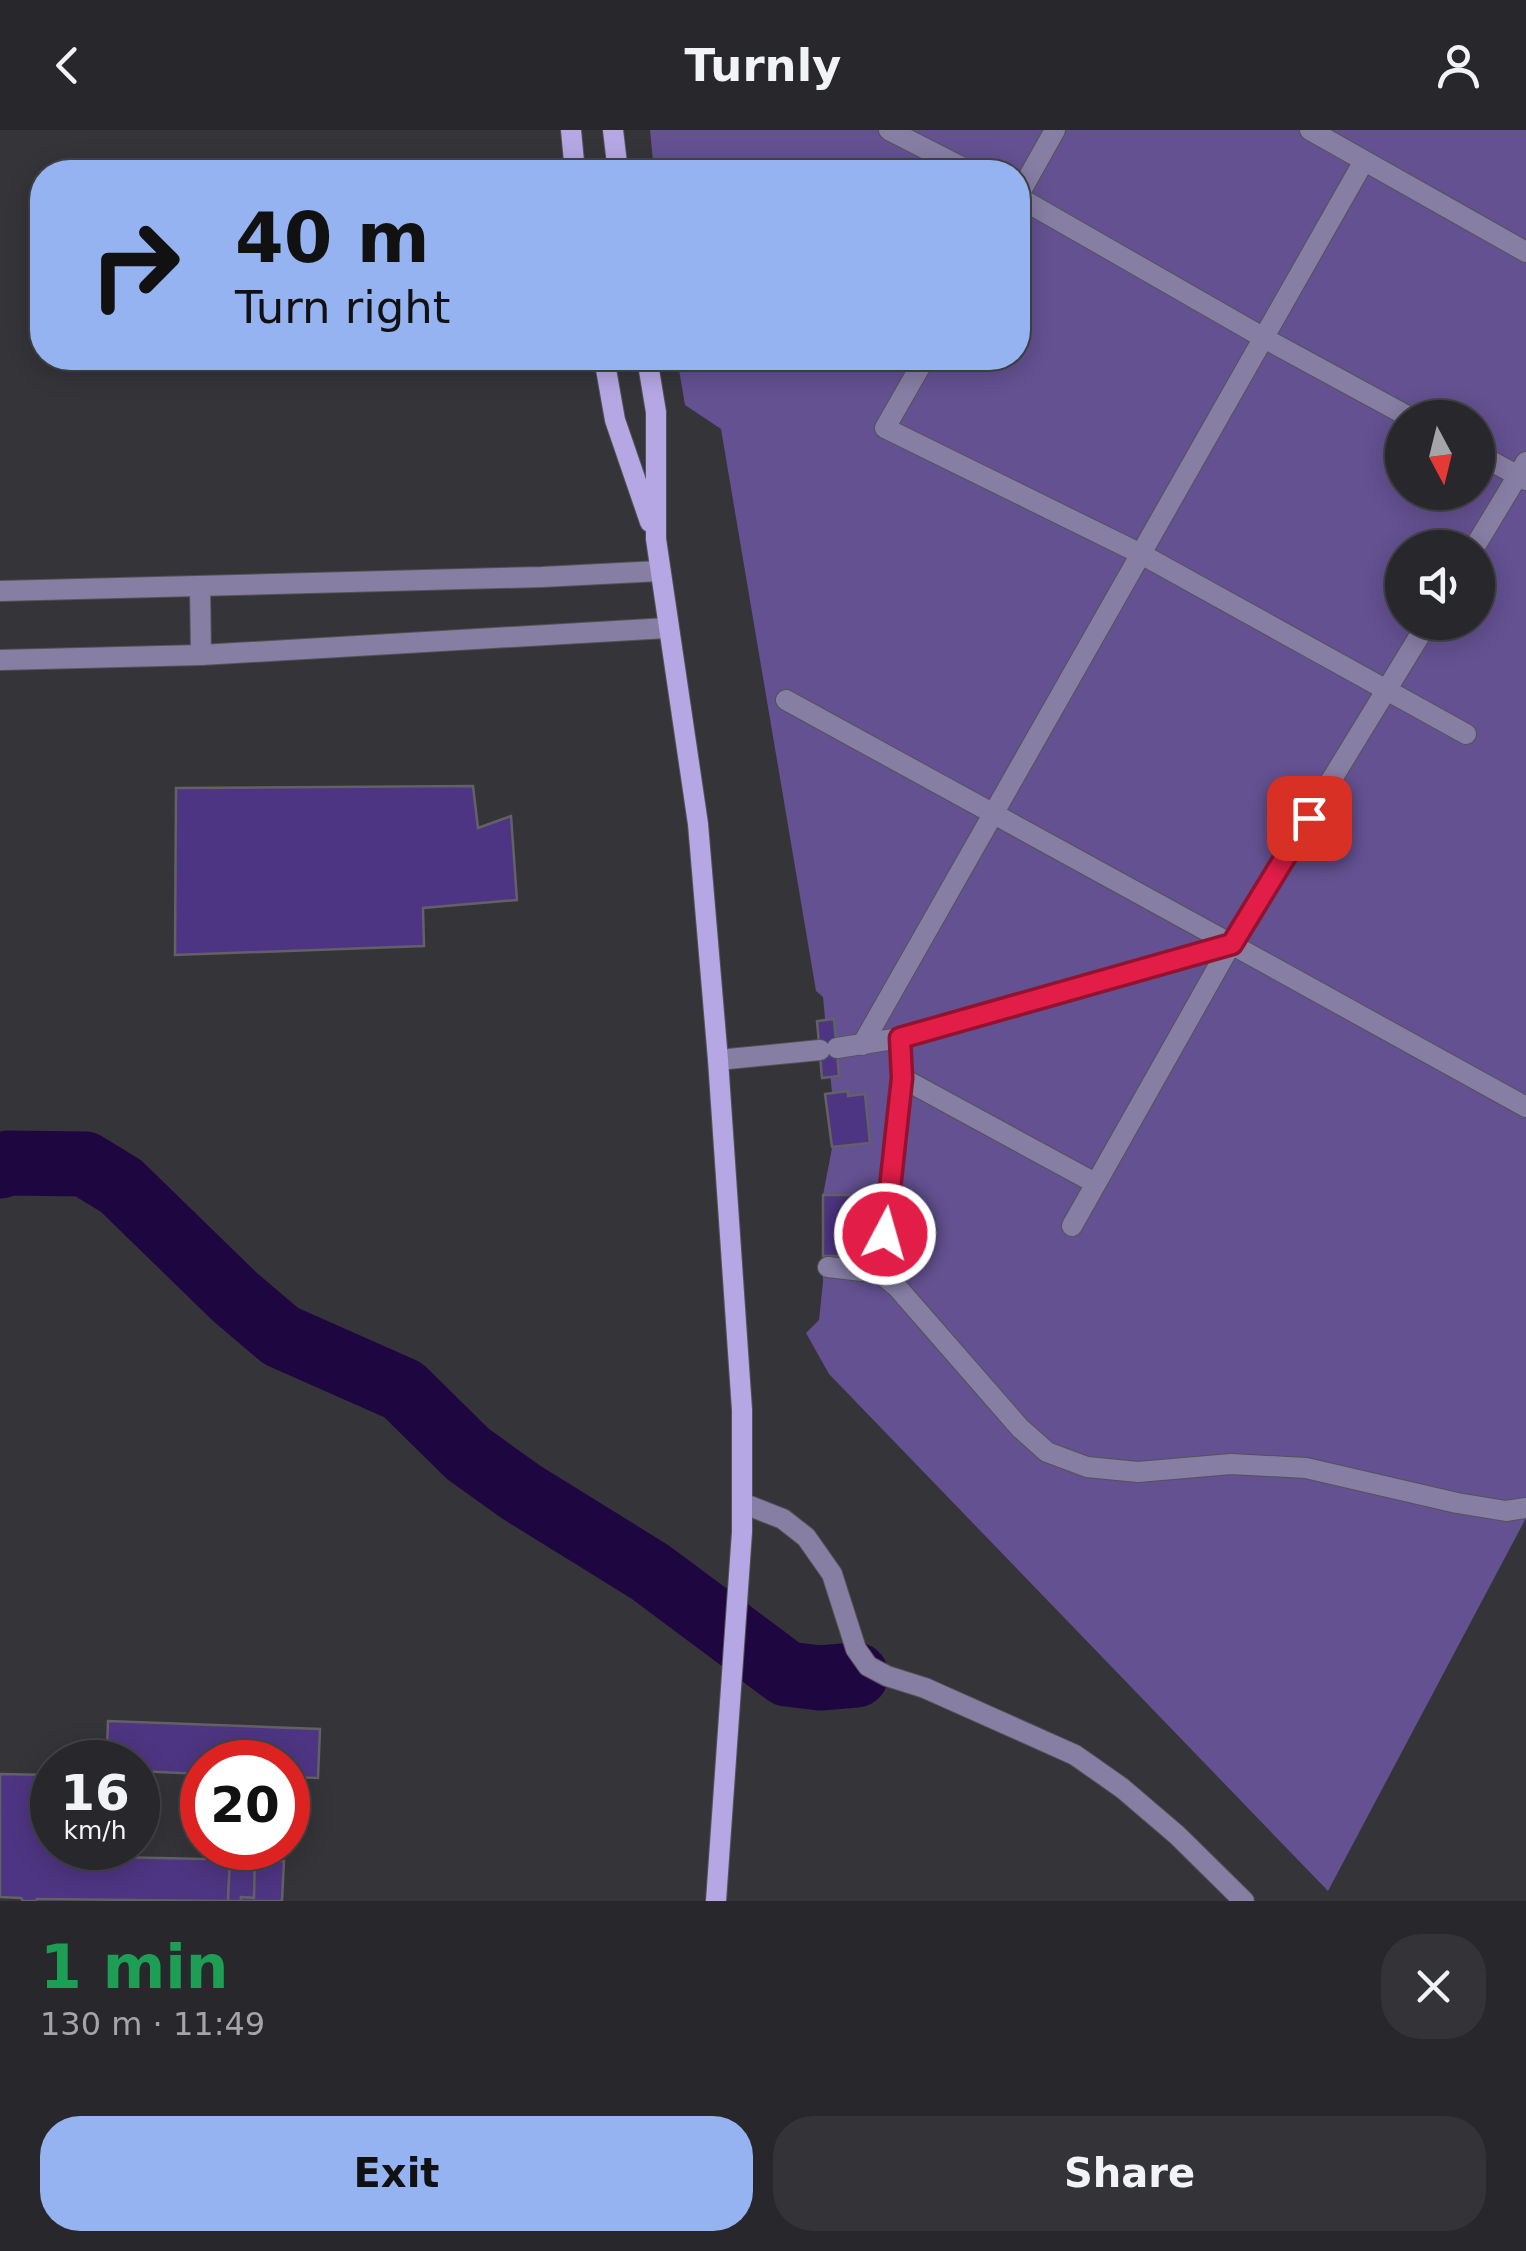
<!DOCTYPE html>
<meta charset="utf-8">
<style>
body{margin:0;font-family:"DejaVu Sans",sans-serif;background:#343337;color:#f1f3f6;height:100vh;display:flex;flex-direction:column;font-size:38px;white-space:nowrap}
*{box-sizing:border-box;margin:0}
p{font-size:32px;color:#a5a5a9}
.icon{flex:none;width:55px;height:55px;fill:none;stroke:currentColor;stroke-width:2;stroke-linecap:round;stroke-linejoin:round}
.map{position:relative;height:1771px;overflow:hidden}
.sheet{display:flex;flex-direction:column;background:#28272b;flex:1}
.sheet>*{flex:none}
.top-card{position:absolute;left:30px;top:30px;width:1000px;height:210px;border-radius:40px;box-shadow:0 5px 25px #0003,0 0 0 2px #444447;background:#95b2f1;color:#111;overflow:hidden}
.needle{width:65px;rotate:173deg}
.buttons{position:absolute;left:1385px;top:270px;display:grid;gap:20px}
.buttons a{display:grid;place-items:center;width:110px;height:110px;border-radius:50%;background:#28272b;box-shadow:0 5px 25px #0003,0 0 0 2px #444447;font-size:50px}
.speed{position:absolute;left:30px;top:1610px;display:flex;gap:20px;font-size:50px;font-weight:700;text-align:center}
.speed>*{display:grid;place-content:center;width:130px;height:130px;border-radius:50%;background:#28272b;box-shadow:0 5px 25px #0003,0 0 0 2px #444447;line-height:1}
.speed small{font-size:25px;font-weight:400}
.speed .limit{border:15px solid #d22;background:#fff;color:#111}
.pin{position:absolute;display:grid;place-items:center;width:85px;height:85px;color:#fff;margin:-42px;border-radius:20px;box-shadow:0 5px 15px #0006}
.me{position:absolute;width:110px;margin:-55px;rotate:6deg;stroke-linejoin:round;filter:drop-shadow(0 0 8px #0008)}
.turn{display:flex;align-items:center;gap:35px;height:210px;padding:0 40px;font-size:45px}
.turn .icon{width:130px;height:130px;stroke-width:2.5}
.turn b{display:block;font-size:70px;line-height:85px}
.round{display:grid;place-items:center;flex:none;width:105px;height:105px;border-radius:40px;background:#343337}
.headline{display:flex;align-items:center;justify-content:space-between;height:170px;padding:0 40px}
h1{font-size:60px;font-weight:700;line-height:75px;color:#1e9e55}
.action{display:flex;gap:20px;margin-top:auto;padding:20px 40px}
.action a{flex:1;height:115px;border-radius:40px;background:#95b2f1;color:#111;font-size:40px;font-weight:700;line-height:115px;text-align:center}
.action a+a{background:#343337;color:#f1f3f6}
header{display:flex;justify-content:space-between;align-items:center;height:130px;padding:0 40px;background:#28272b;font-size:45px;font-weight:700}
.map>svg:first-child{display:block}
.green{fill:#635191;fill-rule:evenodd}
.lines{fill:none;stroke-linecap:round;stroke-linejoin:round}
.river{stroke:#1e0641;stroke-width:65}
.building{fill:#4e3583;stroke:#626166;stroke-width:2.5}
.service-casing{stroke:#545357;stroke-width:22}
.minor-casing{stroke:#545357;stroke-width:22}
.secondary-casing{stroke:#545357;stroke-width:22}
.service{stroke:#877ea4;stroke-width:20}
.minor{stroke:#877ea4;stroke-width:20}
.secondary{stroke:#b5a7e3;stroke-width:20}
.route-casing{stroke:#92132f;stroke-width:25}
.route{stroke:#e11d48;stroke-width:18}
</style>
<header><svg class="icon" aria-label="back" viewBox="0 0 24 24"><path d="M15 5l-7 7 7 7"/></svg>Turnly<svg class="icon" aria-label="person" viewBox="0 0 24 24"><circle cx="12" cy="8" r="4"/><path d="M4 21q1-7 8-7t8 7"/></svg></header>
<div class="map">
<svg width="1526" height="1771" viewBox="0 0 1526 1771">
<rect width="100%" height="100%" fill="#353439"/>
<path class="green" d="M650,0h876v1388l-198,373 -499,-517 -23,-41 13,-13 4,-38v-87l9,-47 -7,-54 7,-1 -9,-96 -7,-6 -95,-562 -36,-24 -8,-47h341v-186h-364zM1402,288h76v74h-76zM1402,418h76v74h-76z"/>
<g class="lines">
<path class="river" d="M0,1036l8,-3 77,1 36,22 114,111 46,39 122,54 65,64 53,38 129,80 137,102 33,4 36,-3"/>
</g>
<g class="building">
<path d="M473,656l5,42 33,-12 6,84 -94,8 1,38 -249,9 1,-167z"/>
<path d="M834,889l5,57 -17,2 -5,-57z"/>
<path d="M848,961v5l17,-2 5,49 -38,4 -7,-53z"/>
<rect x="823" y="1065" width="28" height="61"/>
<path d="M108,1591l212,8 -2,49 -30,-1v-15h-86v12l-64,-3v-9h-51l1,-16h19z"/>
<path d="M0,1644l52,1v73h15v8l138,3 3,-5 17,-3 5,8 -2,42 -191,-2 -1,2h-13l-2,-3 -21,-1z"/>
<path d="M230,1729l25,1 -1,38 -13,-1v4h-13z"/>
<path d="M255,1730l29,1 -2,40h-41v-4l13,1z"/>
</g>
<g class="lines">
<defs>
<g id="service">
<path d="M889,0l82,42"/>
<path d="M1310,0l216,122"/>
<path d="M1018,66l37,-66"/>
<path d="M1018,67l246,141 147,80"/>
<path d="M925,228l-40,70 256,126 325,180"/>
<path d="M1478,324l48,26"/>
<path d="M1474,418l52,-86"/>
<path d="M200,456l1,69"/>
<path d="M0,461l542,-14 118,-6"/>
<path d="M0,530l201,-5 466,-27"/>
<path d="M786,570l445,244"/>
<path d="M862,915l502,-884"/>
<path d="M837,918l63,-10 331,-94 295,163"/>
<path d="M718,930l102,-10"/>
<path d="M902,948l193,105"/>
<path d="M1072,1096l159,-282 197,-322"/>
<path d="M828,1137l52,6 17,14 123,141 27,24 40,15 51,5 93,-8 75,4 151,35 49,8 20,-3"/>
<path d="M880,1143l22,-195 -2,-40"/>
</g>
<path id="minor" d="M742,1373l41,16 23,18 26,37 24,75 12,17 19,10 38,12 150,67 47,33 55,47 67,66"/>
<g id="secondary">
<path d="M571,0l4,42"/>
<path d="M613,0l5,42"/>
<path d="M604,228l11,62 35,102"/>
<path d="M647,228l9,54v127l42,285 20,236 24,350v122l-26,369"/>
</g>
</defs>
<use href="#service" class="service-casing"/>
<use href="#minor" class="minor-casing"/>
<use href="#secondary" class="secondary-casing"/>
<use href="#service" class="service"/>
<use href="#minor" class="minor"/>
<use href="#secondary" class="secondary"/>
</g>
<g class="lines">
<defs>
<path id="route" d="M885,1104l17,-156 -2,-40 332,-94 77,-126"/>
</defs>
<use href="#route" class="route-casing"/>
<use href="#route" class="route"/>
</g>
</svg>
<div class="buttons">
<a><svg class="needle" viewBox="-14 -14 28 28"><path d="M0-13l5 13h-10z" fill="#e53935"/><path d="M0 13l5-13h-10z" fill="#a5a5a9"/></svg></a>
<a><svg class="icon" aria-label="sound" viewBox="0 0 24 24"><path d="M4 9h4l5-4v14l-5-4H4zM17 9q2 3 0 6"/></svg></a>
</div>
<div class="speed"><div>16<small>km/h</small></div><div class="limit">20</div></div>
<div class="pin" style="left:1309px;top:688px;background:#d93025"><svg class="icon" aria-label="arrive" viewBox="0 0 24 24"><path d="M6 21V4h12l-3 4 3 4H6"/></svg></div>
<svg class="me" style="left:885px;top:1104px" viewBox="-20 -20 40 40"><circle r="17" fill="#e11d48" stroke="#fff" stroke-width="3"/><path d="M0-11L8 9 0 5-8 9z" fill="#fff"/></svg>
<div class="top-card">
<div class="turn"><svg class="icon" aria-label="right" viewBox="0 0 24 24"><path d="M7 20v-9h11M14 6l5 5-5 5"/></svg><div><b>40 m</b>Turn right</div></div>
</div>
</div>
<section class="sheet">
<div class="headline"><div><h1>1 min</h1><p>130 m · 11:49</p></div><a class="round"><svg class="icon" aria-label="close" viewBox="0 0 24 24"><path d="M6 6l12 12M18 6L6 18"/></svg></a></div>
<div class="action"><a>Exit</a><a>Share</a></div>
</section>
